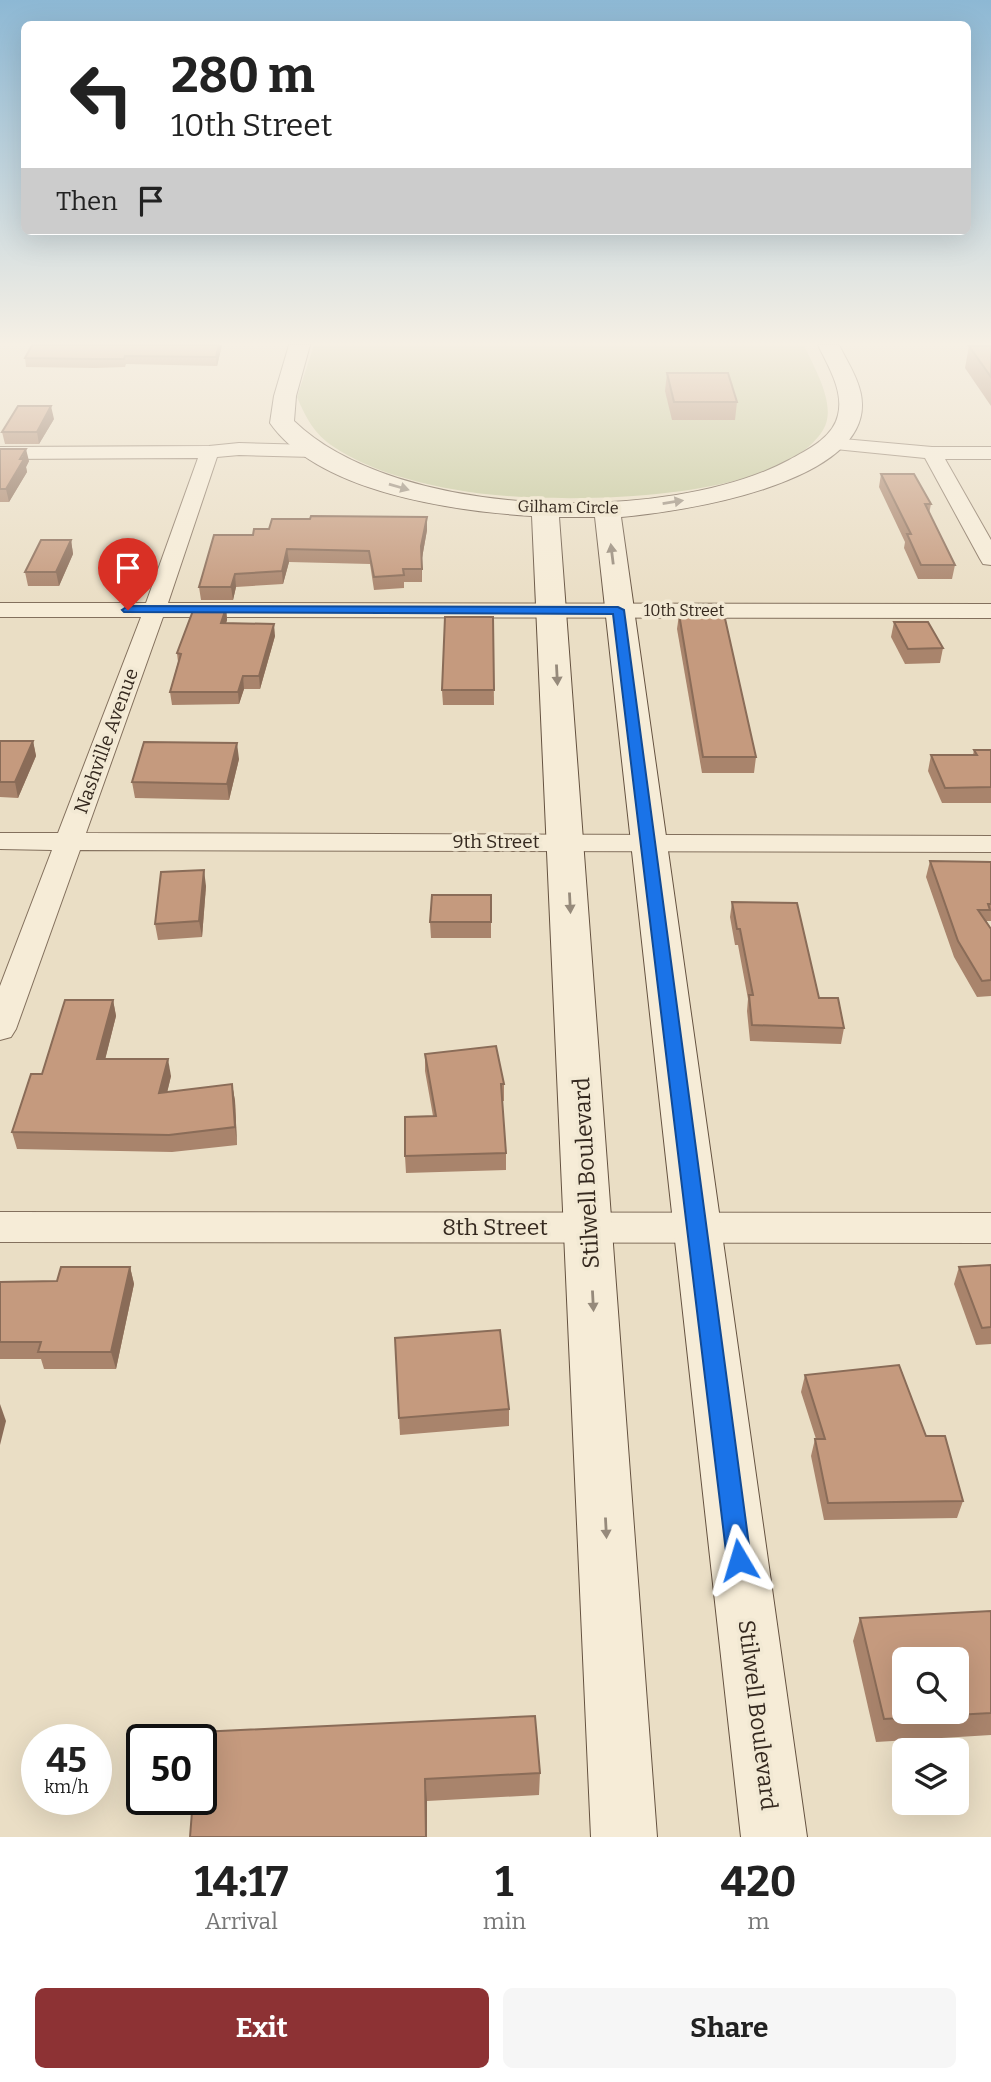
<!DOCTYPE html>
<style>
body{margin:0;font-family:Bitter,serif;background:#f6f6f6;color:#222;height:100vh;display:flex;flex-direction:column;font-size:26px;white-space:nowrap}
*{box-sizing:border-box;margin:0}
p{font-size:23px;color:#767676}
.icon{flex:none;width:38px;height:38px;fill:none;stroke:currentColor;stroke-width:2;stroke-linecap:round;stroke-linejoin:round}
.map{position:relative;height:1837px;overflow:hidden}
.drawer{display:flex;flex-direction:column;background:#fff;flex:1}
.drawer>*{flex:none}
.top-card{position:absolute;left:21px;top:21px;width:950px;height:214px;border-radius:10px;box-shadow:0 7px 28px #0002;background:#fff;color:#222;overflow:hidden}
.tools{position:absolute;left:892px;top:1647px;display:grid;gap:14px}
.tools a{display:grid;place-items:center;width:77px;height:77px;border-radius:10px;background:#fff;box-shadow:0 7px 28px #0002;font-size:35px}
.speed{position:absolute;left:21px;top:1724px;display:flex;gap:14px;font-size:35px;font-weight:700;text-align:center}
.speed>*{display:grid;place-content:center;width:91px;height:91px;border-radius:50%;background:#fff;box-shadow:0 7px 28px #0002;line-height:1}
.speed small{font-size:18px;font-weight:400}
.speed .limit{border:4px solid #111;border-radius:10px;background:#fff;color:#111}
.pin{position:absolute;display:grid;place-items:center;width:60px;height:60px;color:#fff;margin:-72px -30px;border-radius:50% 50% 50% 0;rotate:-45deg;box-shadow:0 0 7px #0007}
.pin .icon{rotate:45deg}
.me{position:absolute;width:77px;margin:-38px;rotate:353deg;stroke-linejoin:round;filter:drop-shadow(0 0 5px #0008)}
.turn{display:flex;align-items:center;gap:24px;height:147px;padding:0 35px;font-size:32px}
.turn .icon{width:91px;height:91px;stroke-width:2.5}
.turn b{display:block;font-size:49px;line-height:60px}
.then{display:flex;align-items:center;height:66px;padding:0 35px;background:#0003;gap:14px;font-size:26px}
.eta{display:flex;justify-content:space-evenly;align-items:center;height:119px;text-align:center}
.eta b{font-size:42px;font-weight:700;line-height:49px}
.action{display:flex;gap:14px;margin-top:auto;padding:14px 35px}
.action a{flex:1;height:80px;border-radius:10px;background:#8d3234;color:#fff;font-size:28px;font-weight:700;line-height:80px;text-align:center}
.action a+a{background:#f6f6f6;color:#222}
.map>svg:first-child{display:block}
.green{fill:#c3c79a}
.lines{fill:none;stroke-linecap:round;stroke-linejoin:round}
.street-casing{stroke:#83705d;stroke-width:2}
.secondary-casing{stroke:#655240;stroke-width:2}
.street{fill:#f6ecd7;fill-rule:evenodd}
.secondary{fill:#f6ecd7;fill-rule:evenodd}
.wall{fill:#a9846c}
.shaded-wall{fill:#8a6c58}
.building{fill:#c59a7e;stroke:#8a6c58;stroke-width:2;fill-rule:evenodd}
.oneway{fill:#968a7b}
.route{fill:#1a73e8;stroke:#114b97;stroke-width:2}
.labels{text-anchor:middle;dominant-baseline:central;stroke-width:7;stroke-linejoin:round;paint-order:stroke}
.far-street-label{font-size:16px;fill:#35291f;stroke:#f2e9d4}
.street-label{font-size:19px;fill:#35291f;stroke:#f2e9d4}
.near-street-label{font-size:23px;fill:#35291f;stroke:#f2e9d4}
</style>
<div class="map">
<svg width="991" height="1837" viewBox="0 0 991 1837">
<rect width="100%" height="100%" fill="#eadec5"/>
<path class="green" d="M314,345h490c10,23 34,61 19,85 -47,76 -275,74 -354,62 -45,-7 -98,-20 -135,-45 -20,-13 -28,-29 -37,-50z"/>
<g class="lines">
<defs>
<g id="street">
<path d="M832,438l100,9h59v12h-46l46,81v25l-8,-1 -3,-5 -55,-101 -100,-10 -2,-4z"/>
<path d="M239,443l74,2 9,6 -9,6 -74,-2 -22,2 -49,146 823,1v14l-828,-1 -77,216 905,3v16l-911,-2 -64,179 -5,8 -11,3v-54l52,-136 -52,-1v-16h58l83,-216h-141v-14h146l52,-145 -198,1v-12l209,-1z"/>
<path d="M0,1212l991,1v30l-991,-1z"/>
</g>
<path id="secondary" d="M289,345h21l-14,51 -2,25c102,99 374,104 495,39 18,-10 44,-22 49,-45 6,-24 -10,-49 -20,-70h21c9,18 23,39 23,59 2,81 -183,108 -241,113l186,1320h-66l-146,-1320h-36l98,1320h-66l-59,-1321c-78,-5 -213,-23 -262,-93l4,-27z"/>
</defs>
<use href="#street" class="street-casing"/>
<use href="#secondary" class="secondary-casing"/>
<use href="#street" class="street"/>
<use href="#secondary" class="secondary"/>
</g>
<g class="wall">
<path d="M222,345l-5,21 -91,-2 -1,3 -30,1 -69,-1 -1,-9z"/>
<path d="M969,346h22v60l-26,-38z"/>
<path d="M667,373l70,29 -2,18h-63l-7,-29z"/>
<path d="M54,419l-15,25h-34l-3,-12z"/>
<path d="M0,449l29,12 -3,6 1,5 -18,30h-9z"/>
<path d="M881,474l50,30 -2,10 26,51 -3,14h-34l-14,-31 1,-6 -26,-55z"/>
<path d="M427,530l-5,28v24h-18v6l-30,2 -4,-26 -81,-2 -6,22 -47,3 -3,13h-32l-2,-13 54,-52z"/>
<path d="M71,540l2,14 -14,32h-31l-3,-14z"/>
<path d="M226,608l1,12 -1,3 49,13 -15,53h-16l-5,15 -67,1 -2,-13 8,-30 -1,-9z"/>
<path d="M679,614l77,143 -2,16h-52l-25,-144z"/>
<path d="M493,617l1,88h-51l-1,-15z"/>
<path d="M894,622l49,26 -3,15 -35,1 -14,-27z"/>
<path d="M0,741h33l3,15 -18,42 -18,-1z"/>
<path d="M974,750h17v53h-49l-14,-32 3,-16h42z"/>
<path d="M239,759l-10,41 -94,-2 -3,-16z"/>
<path d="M930,861l61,1v59h-4v1l4,7v67l-14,1 -23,-40 -28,-80z"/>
<path d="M206,886l-4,51 -44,3 -3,-16z"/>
<path d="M491,895v43h-60l-1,-16z"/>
<path d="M732,902l112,126 -3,16 -91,-3 -3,-30 1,-12 -10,-54h-3l-5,-28z"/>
<path d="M113,1000l3,16 -11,43 66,17 -4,16 65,-8 3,17 2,44 -65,7 -155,-3 -5,-17 30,-58z"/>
<path d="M425,1054l79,30v17h-2l4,52v17l-100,3 -1,-17 28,-40 -8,-45z"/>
<path d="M991,1265v79l-15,1 -22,-61 5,-17z"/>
<path d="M130,1267l4,17 -18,85h-72l-3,-10h-41v-77l57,-1z"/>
<path d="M395,1338l114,71v17l-109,9z"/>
<path d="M805,1375l121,61 37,65 -6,17 -133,2 -13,-64 4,-17h1l-15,-47z"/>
<path d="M991,1611v124l-115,7 -23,-101 7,-23z"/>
<path d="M201,1740l339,33 -1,22 -112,6v36h-237z"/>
</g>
<g class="shaded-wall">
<path d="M219,345h3l-5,21 -1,-9z"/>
<path d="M51,406l3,13 -15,25 -2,-12z"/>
<path d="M26,449l3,12 -3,6 1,5 -18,30 -3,-13z"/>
<path d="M427,517v13l-5,28v24l-1,-36z"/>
<path d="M71,540l2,14 -14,32 -3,-14z"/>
<path d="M287,549l2,13 -6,22 -1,-13z"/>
<path d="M235,574l1,13 -3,13 -2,-13z"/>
<path d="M226,608l1,12 -5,15 -1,-12z"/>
<path d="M274,624l1,12 -15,53 -1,-13z"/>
<path d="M243,676l1,13 -5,15 -1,-12z"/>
<path d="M33,741l3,15 -18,42 -3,-16z"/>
<path d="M237,743l2,16 -10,41 -2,-16z"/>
<path d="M204,870l2,16 -4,51 -3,-16z"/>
<path d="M113,1000l3,16 -15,60 -4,-17z"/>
<path d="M168,1059l3,17 -8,34 -4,-17z"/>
<path d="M232,1084l3,17 2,44 -2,-18z"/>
<path d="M130,1267l4,17 -18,85 -5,-17z"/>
<path d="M0,1404l6,17 -6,24z"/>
<path d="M425,1779l2,22v36h-1z"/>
</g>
<g class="building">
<path d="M32,345h187l-3,12 -91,-1 -1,3h-30l-69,-1z"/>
<path d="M969,346h22v31z"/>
<path d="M667,373h61l9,29h-63z"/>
<path d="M18,406h33l-14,26h-35z"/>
<path d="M0,449h26l-6,10h4l-18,30h-6z"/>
<path d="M881,474h33l17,30h-6l30,61h-34l-14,-31h4z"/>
<path d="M311,516l116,1 -6,29 1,23h-19l1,6 -30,2 -5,-26 -82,-2 -5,22 -47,3 -4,13h-32l15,-52h39l1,-6h15l3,-10h38z"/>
<path d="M41,540h30l-15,32h-31z"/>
<path d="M194,608h32l-5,15 53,1 -15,52h-16l-5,16h-68l11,-38 -4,-1z"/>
<path d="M679,614h45l32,143h-53z"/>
<path d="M445,617h48l1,73h-52z"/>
<path d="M894,622h34l15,26 -35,1z"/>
<path d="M0,741h33l-18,41h-15z"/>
<path d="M144,742l93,1 -10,41 -95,-2z"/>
<path d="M974,750h17v37l-46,1 -14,-33h46z"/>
<path d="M930,861l61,1v42h-3l2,6h-12l13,19v51l-9,1 -24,-40z"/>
<path d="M204,870l-5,51 -44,3 6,-52z"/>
<path d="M432,895h59v27h-61z"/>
<path d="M732,902l65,1 22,95h19l6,30 -92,-3 -3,-30h4l-13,-66h-3z"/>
<path d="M65,1000h48l-16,59h71l-9,34 73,-9 3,43 -66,8 -157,-3 19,-58h11z"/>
<path d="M496,1046l8,38h-3l5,69 -101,3v-39l31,-1 -11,-62z"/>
<path d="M991,1265v62l-9,1 -23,-61z"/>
<path d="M61,1267h69l-19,85h-73l3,-10h-41v-60l57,-1z"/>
<path d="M500,1330l9,79 -110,9 -4,-80z"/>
<path d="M899,1365l27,71h19l18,65 -135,2 -13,-64h10l-20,-64z"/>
<path d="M991,1611v102l-107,6 -24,-101zM905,1659h52v53h-52z"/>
<path d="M535,1716l5,57 -115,6 1,58h-236l3,-38h8v-59h-2l1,-8z"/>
</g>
<defs><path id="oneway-solid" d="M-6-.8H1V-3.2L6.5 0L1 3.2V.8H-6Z" transform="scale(1.75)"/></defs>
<g class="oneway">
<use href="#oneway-solid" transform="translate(399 487) rotate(16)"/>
<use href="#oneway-solid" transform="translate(673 502) rotate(-9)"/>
<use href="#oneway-solid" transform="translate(612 554) rotate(-97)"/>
<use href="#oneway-solid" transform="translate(557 675) rotate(87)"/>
<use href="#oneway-solid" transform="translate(570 903) rotate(87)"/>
<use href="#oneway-solid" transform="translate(593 1301) rotate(87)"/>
<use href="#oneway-solid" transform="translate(606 1528) rotate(87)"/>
</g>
<linearGradient id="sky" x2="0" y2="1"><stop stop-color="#8db8d4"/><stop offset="0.57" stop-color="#f6f0e5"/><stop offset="1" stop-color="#f6f0e5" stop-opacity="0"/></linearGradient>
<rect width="991" height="603" fill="url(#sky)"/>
<path class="route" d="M128,606l490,1 6,3 127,950 -4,8 -8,3 -9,-3 -3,-8 -114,-946 -489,-2 -2,-2z"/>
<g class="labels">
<g class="far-street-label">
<text transform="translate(568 507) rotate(1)">Gilham Circle</text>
<text x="684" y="610">10th Street</text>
</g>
<g class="street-label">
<text transform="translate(106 741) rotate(-70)">Nashville Avenue</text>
<text x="496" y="841">9th Street</text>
</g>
<g class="near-street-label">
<text transform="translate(586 1173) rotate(-93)">Stilwell Boulevard</text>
<text x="495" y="1227">8th Street</text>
<text transform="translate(758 1715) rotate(83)">Stilwell Boulevard</text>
</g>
</g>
</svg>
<div class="tools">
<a><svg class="icon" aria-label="search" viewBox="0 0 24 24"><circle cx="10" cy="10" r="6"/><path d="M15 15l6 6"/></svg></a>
<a><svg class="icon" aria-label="layers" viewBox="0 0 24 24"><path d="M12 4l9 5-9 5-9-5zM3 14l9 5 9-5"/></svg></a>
</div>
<div class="speed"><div>45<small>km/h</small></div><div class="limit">50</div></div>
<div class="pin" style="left:128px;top:610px;background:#d93025"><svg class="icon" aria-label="arrive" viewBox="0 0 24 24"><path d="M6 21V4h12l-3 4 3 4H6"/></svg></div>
<svg class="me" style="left:739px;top:1560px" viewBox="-20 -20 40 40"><path d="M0-17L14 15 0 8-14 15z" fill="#1a73e8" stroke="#fff" stroke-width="4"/></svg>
<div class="top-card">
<div class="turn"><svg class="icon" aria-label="left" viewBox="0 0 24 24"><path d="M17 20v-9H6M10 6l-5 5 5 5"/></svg><div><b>280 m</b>10th Street</div></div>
<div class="then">Then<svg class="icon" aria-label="arrive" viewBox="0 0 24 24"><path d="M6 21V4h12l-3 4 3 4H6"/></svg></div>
</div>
</div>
<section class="drawer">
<div class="eta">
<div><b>14:17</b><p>Arrival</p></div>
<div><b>1</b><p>min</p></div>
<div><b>420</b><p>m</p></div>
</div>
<div class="action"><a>Exit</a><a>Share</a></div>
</section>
